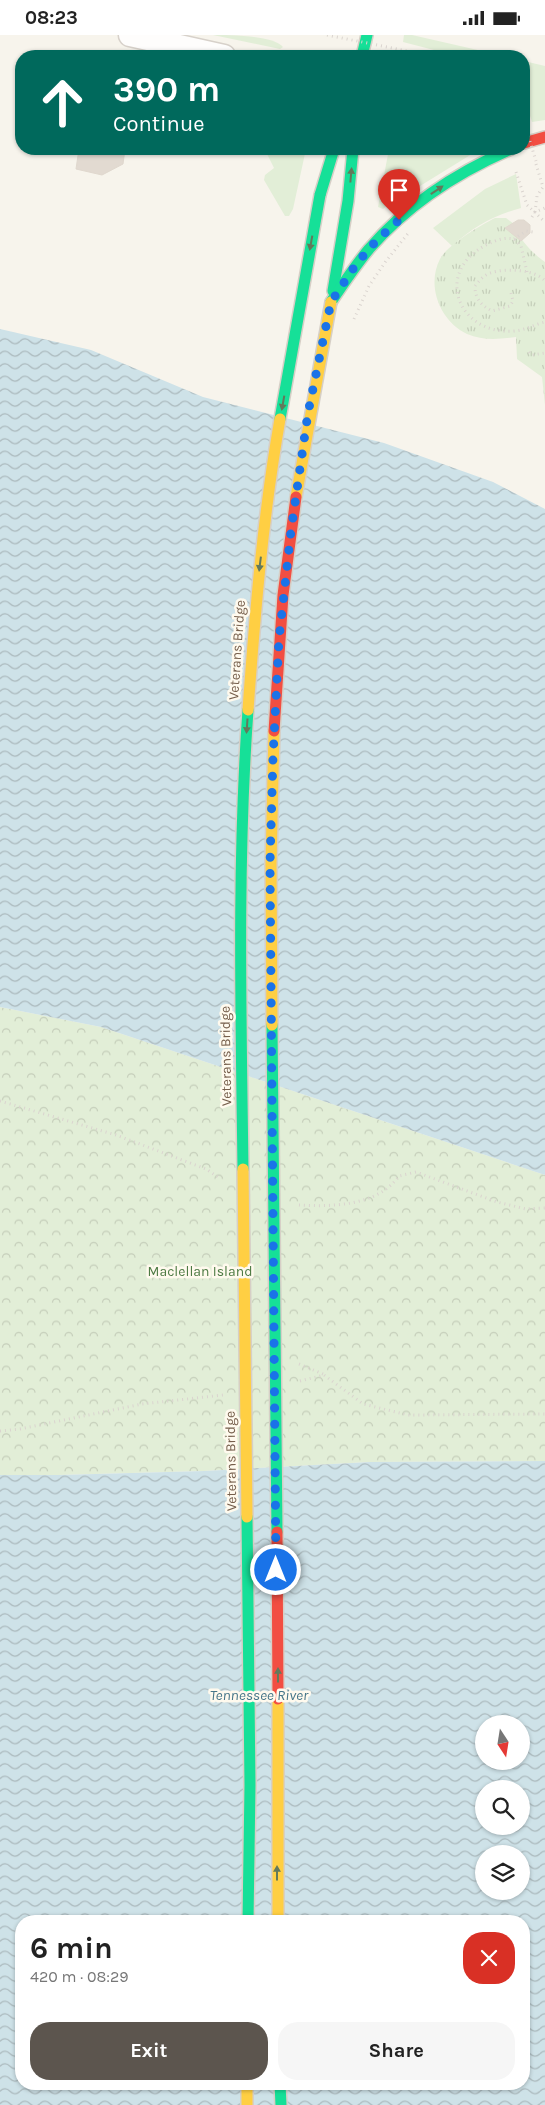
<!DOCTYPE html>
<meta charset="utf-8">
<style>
body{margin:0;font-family:Karla,sans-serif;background:#f6f6f6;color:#222;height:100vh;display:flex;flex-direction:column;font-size:19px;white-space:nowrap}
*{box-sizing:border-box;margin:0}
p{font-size:16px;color:#767676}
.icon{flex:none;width:28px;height:28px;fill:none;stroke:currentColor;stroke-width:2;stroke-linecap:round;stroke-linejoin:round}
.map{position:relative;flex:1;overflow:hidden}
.sheet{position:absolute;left:15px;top:1880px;width:515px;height:175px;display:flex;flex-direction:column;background:#fff;border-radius:20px;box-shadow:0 1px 4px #0004}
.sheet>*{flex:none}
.hud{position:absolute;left:15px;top:15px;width:515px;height:105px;border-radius:20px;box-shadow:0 1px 4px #0004;background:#00695c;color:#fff;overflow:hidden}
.needle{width:32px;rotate:168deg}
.fabs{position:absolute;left:475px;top:1680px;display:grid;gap:10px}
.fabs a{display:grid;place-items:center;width:55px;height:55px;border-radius:50%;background:#fff;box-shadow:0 1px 4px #0004;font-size:25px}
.pin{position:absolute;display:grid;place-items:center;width:42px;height:42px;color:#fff;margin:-51px -21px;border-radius:50% 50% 50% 0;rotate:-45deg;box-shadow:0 0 5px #0007}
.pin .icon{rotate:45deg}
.me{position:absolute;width:55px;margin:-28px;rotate:0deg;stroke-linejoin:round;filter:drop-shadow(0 0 4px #0008)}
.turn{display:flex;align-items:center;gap:18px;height:105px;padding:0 15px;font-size:22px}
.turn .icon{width:65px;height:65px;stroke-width:2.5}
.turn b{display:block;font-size:35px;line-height:42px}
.round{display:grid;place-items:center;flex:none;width:52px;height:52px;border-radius:20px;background:#f6f6f6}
.summary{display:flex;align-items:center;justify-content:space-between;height:85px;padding:0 15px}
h1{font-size:30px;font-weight:700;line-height:38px}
.action{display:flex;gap:10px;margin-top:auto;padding:10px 15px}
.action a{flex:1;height:58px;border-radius:20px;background:#5c554e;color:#fff;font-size:20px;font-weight:700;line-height:58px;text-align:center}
.action a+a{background:#f6f6f6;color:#222}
.status{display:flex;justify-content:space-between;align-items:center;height:35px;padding:0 25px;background:#fff;direction:ltr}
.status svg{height:14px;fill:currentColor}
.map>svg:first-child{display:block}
.grass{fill:#e2eed7}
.forest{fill:url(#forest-crowns)}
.park{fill:url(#park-tufts)}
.water{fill:url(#water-waves);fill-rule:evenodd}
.building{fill:#e2dad1;stroke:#e0d8ce}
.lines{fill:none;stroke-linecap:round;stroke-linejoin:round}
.street-casing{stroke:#d7d1ca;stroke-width:25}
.fast-casing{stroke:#d6cfc6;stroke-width:14}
.slow-casing{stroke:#d6cfc6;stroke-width:14}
.jam-casing{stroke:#d6cfc6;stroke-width:14}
.path{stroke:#dad4cf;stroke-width:3;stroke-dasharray:1 4;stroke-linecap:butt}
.street{stroke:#fefdfc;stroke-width:22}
.fast{stroke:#16e098;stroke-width:11}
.slow{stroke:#ffcf43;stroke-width:11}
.jam{stroke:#f24e42;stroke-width:11}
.fast-bridge-casing{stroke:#d6cfc6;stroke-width:14;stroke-linecap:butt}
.slow-bridge-casing{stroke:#d6cfc6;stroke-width:14;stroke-linecap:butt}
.jam-bridge-casing{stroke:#d6cfc6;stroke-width:14;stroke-linecap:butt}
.path-bridge{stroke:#dad4cf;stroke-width:3;stroke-dasharray:1 4;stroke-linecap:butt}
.fast-bridge{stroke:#16e098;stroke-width:11}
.slow-bridge{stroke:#ffcf43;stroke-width:11}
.jam-bridge{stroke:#f24e42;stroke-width:11}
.oneway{fill:#63795b}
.route{stroke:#1a73e8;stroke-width:9;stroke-dasharray:0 16.2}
.labels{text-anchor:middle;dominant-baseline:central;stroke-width:5;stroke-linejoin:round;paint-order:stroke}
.street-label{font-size:14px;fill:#765f4c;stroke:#fffaee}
.park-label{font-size:14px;fill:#4e7b44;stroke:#fffaee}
.water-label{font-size:15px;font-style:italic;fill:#467689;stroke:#fffaee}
</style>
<div class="status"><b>08:23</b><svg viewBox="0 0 49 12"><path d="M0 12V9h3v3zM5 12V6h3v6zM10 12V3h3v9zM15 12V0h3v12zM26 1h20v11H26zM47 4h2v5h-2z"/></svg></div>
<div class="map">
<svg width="545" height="2070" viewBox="0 0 545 2070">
<defs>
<pattern id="forest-crowns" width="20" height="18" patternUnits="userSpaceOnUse" patternTransform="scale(1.25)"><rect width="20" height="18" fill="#e2eed7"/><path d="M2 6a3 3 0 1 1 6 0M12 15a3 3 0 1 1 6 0" fill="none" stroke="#c5ceba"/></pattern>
<pattern id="park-tufts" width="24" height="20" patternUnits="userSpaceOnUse" patternTransform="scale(1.25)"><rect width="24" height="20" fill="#e2eed7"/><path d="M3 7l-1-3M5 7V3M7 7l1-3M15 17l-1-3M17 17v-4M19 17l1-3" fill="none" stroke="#c5ceba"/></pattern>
<pattern id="water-waves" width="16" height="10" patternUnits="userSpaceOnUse" patternTransform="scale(1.25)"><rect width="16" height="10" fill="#cee2e8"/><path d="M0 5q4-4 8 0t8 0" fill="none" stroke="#acbabe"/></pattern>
</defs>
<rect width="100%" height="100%" fill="#f7f4ec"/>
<g class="grass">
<path d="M213,0c15,0 61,0 70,12l-3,2z"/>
<path d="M404,0h8l92,21h-47l-54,-14z"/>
<path d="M524,26l21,5v54l-13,2 -8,-25z"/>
<path d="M235,114h71l-13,60 -4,7h-4l-21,-36 1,-5 9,-7 -8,-16 -13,2z"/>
<path d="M389,114h91l-73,45 -4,-3 -20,18 -5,-2z"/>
<path d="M516,139l5,34c-29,8 -46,18 -69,38l-19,-18 52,-39z"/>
</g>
<path class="forest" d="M0,972l101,20 444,148v286l-175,1 -166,9 -145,4h-59z"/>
<path class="park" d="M495,183h11l8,6c4,14 19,30 31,38v143l-3,-28 -25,-18 -1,-22c-16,2 -33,4 -49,-3 -27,-13 -41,-48 -27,-75 7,-14 41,-34 55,-41z"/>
<g class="water">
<path d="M0,294l91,21 112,47 181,46 109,39 52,27v666l-444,-148 -101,-20z"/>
<path d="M545,1426v644h-545v-630h59l145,-4 166,-9zM484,1689h37v37h-37zM484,1754h37v37h-37zM484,1819h37v37h-37zM21,1886h503v163h-503z"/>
</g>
<g class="building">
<path d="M79,114h46l-2,15 -21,11 -26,-6z"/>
<path d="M518,185h6l6,5v8l-9,8 -16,-13z"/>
</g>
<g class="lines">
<defs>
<path id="street" d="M130,0l94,21"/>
<g id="fast">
<path d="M362,21l5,-21"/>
<path d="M320,160l14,-46"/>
<path d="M333,256l15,-90 5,-52"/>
<path d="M331,267c12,-18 24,-36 38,-53 38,-44 89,-77 142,-100"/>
<path d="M280,2049l1,21"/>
</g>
<path id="slow" d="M247,2049v21"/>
<path id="jam" d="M524,108l21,-6"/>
</defs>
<use href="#street" class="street-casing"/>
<use href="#fast" class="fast-casing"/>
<use href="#slow" class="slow-casing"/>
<use href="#jam" class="jam-casing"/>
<g class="path">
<path d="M536,129l7,23"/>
<path d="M516,137l11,33 18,17"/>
<path d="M535,177l2,-16 6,-9"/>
<path d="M532,182l3,-5 10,-4"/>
<path d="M514,204l12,-8 7,1"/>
<path d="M527,237l-6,-26 -7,-7c-10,-2 -17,1 -26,5 -56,27 -30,92 27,87 10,-1 21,-7 30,-9"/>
<path d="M511,258l2,8 -3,5 -18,5c-11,-6 -17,-12 -17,-25 4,-5 9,-11 15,-13 15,-5 45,-4 55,8"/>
<path d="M529,317l3,3 13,-2"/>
<path d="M0,1066l116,34 90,34 12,8"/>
<path d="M299,1170c33,2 79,1 100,-29l17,-4 81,30 29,7 19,-1"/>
<path d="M299,1329l24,10"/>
<path d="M300,1346l24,-6 39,29 45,11 137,-1"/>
<path d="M0,1396l20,-2 122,-25 81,-9"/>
</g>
<use href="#street" class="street"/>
<use href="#fast" class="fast"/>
<use href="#slow" class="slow"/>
<use href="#jam" class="jam"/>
<defs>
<g id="fast-bridge">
<path d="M280,384l40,-224"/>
<path d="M272,990l5,507"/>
<path d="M243,1134c-2,-153 -6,-306 5,-459"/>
<path d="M247,1482l3,268 -2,136"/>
</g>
<g id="slow-bridge">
<path d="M296,462l35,-195"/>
<path d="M248,675c7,-97 15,-195 32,-291"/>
<path d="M272,990l-1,-161 3,-133"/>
<path d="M243,1134l4,348"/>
<path d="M278,1664v222"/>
</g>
<g id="jam-bridge">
<path d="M274,696l9,-136 13,-98"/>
<path d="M277,1497l1,167"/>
</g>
</defs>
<use href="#fast-bridge" class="fast-bridge-casing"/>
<use href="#slow-bridge" class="slow-bridge-casing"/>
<use href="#jam-bridge" class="jam-bridge-casing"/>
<g class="path-bridge">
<path d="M327,0l105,21"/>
<path d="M524,87l12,39"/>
<path d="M354,284l15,-33 17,-25 24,-30"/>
</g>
<use href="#fast-bridge" class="fast-bridge"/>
<use href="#slow-bridge" class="slow-bridge"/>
<use href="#jam-bridge" class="jam-bridge"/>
</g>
<defs><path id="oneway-solid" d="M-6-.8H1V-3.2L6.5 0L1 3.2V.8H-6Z" transform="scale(1.25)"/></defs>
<g class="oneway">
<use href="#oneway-solid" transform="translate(351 140) rotate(-85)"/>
<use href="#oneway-solid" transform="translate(437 155) rotate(-34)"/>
<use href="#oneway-solid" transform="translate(311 208) rotate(100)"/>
<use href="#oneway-solid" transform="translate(283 368) rotate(100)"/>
<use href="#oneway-solid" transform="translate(260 529) rotate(97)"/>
<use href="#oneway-solid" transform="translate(247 691) rotate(94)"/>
<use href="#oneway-solid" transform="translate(278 1640) rotate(-90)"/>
<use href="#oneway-solid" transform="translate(277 1838) rotate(-90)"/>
</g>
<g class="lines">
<path class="route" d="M276,1535l-6,-706 3,-107 6,-118 12,-108 17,-118 23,-111 26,-39 19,-22 23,-21"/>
</g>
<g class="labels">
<g class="street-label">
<text transform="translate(237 615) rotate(-86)">Veterans Bridge</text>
<text transform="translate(226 1021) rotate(-91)">Veterans Bridge</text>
<text transform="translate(231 1426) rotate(-91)">Veterans Bridge</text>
</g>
<g class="park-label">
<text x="200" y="1236">Maclellan Island</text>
</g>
<g class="water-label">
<text x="259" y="1660">Tennessee River</text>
</g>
</g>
</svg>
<div class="fabs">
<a><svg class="needle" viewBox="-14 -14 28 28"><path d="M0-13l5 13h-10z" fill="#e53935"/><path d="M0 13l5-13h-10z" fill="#767676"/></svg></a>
<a><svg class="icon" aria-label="search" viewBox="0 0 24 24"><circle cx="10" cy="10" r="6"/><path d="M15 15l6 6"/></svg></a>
<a><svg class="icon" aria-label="layers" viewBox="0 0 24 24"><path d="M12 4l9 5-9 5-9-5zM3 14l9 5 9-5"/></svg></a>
</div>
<div class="pin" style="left:399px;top:185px;background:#d93025"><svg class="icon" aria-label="arrive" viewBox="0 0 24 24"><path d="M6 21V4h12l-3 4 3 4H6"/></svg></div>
<svg class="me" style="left:276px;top:1535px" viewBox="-20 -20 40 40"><circle r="17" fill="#1a73e8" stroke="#fff" stroke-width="3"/><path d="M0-11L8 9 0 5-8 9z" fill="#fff"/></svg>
<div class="hud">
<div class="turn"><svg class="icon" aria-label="ahead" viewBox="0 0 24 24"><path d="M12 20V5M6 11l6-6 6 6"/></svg><div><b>390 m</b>Continue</div></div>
</div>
<section class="sheet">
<div class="summary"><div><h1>6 min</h1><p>420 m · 08:29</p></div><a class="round" style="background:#d93025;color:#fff"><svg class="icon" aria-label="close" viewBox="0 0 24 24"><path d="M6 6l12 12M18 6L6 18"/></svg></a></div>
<div class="action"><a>Exit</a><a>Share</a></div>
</section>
</div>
